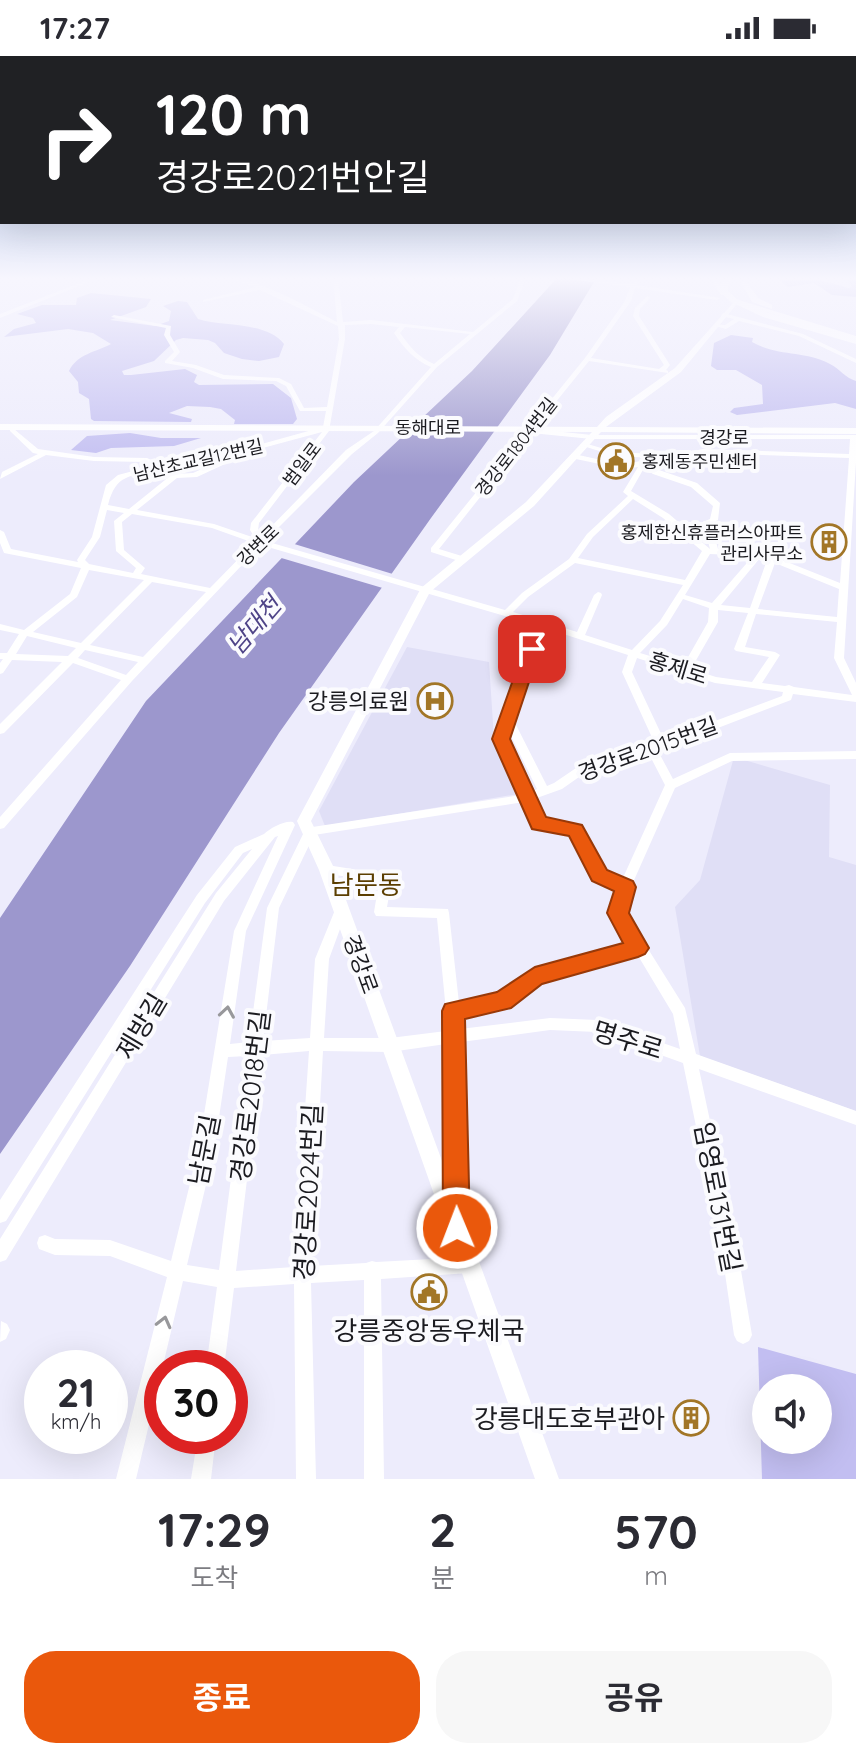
<!DOCTYPE html>
<html lang="ko">
<meta charset="utf-8">
<style>
body{margin:0;font-family:Quicksand,"Noto Sans KR",sans-serif;background:#f7f7f7;color:#2b2b33;height:100vh;display:flex;flex-direction:column;font-size:30px;white-space:nowrap}
*{box-sizing:border-box;margin:0}
p{font-size:26px;color:#7c7c81}
.icon{flex:none;width:44px;height:44px;fill:none;stroke:currentColor;stroke-width:2;stroke-linecap:round;stroke-linejoin:round}
.map{position:relative;height:1423px;overflow:hidden}
.sheet{display:flex;flex-direction:column;background:#fff;flex:1}
.sheet>*{flex:none}
.hud{position:absolute;left:0px;top:0px;width:856px;height:168px;box-shadow:0 8px 32px #0002;background:#202124;color:#fff;overflow:hidden}
.tools{position:absolute;left:752px;top:1318px;display:grid;gap:16px}
.tools a{display:grid;place-items:center;width:80px;height:80px;border-radius:50%;background:#fff;box-shadow:0 8px 32px #0002;font-size:40px}
.speed{position:absolute;left:24px;top:1294px;display:flex;gap:16px;font-size:40px;font-weight:700;text-align:center}
.speed>*{display:grid;place-content:center;width:104px;height:104px;border-radius:50%;background:#fff;box-shadow:0 8px 32px #0002;line-height:1}
.speed small{font-size:20px;font-weight:400}
.speed .limit{border:12px solid #d22;background:#fff;color:#111}
.pin{position:absolute;display:grid;place-items:center;width:68px;height:68px;color:#fff;margin:-34px;border-radius:16px;box-shadow:0 4px 12px #0006}
.me{position:absolute;width:88px;margin:-44px;rotate:359deg;stroke-linejoin:round;filter:drop-shadow(0 0 6px #0008)}
.turn{display:flex;align-items:center;gap:28px;height:168px;padding:0 24px;font-size:36px}
.turn .icon{width:104px;height:104px;stroke-width:2.5}
.turn b{display:block;font-size:56px;line-height:68px}
.eta{display:flex;justify-content:space-evenly;align-items:center;height:136px;text-align:center}
.eta b{font-size:48px;font-weight:700;line-height:56px}
.action{display:flex;gap:16px;margin-top:auto;padding:16px 24px}
.action a{flex:1;height:92px;border-radius:32px;background:#ea580c;color:#fff;font-size:32px;font-weight:700;line-height:92px;text-align:center}
.action a+a{background:#f7f7f7;color:#2b2b33}
.status{display:flex;justify-content:space-between;align-items:center;height:56px;padding:0 40px;background:#fff;direction:ltr}
.status svg{height:22px;fill:currentColor}
.map>svg:first-child{display:block}
.built{fill:#e0dff6}
.green{fill:#c2bef1;fill-rule:evenodd}
.water{fill:#9c97cd}
.pier{fill:#edecfc}
.lines{fill:none;stroke-linecap:round;stroke-linejoin:round}
.minor{fill:#fff;fill-rule:evenodd}
.major{fill:#fff;fill-rule:evenodd}
.highway{fill:#fff;fill-rule:evenodd}
.oneway{stroke:#98989b}
.route{fill:#ea580c;stroke:#983908;stroke-width:2}
.labels{text-anchor:middle;dominant-baseline:central;stroke-width:8;stroke-linejoin:round;paint-order:stroke}
.far-street-label{font-size:18px;fill:#1b1b20;stroke:#fbfbfe}
.far-poi-label{font-size:18px;fill:#1b1b20;stroke:#fbfbfe;text-anchor:start}
.street-label{font-size:22px;fill:#1b1b20;stroke:#fbfbfe}
.poi-label{font-size:22px;fill:#1b1b20;stroke:#fbfbfe;text-anchor:end}
.water-label{font-size:24px;font-style:italic;fill:#4e4387;stroke:#fbfbfe}
.quarter-label{font-size:26px;fill:#5b3e01;stroke:#fbfbfe}
.near-street-label{font-size:26px;fill:#1b1b20;stroke:#fbfbfe}
.near-poi-label{font-size:26px;fill:#1b1b20;stroke:#fbfbfe}
</style>
<div class="status"><b>17:27</b><svg viewBox="0 0 49 12"><path d="M0 12V9h3v3zM5 12V6h3v6zM10 12V3h3v9zM15 12V0h3v12zM26 1h20v11H26zM47 4h2v5h-2z"/></svg></div>
<div class="map">
<svg width="856" height="1423" viewBox="0 0 856 1423">
<rect width="100%" height="100%" fill="#edecfc"/>
<g class="built">
<path d="M407,591l82,15 5,77 24,55 -193,32 -6,-15z"/>
<path d="M734,701l96,28 -1,72 27,8v246l-156,-55 -25,-149 25,-27z"/>
</g>
<g class="green">
<path d="M777,221c26,0 47,3 71,11l4,-1 -5,-8 9,-2v20l-24,-2 -18,-12 -26,4z"/>
<path d="M91,237l60,6 -5,8 -36,13 45,6 14,-5 2,-10 -8,-5 15,-5 9,1 11,17c25,8 68,2 86,25l-5,13 -20,4 -17,-2 -18,-6 -9,-10 -7,-3 -25,-2 -7,2 -22,21 -32,10 2,4h7l54,-6 12,6 -3,7 5,3 74,-1 18,14 6,21 -4,5h-59l1,-4 -14,-11 -11,-2 -23,-1 -18,7 23,6 -1,3 -97,-1 -3,-2 -2,-20 -10,-6 -1,-11 -9,-11c8,-17 27,-19 42,-27l-18,-11 -25,-4 -64,8 10,-8 22,-6 -3,-5 -16,-4 25,-9h34l1,-7z"/>
<path d="M731,279l22,3 -1,4c26,15 51,8 78,22 10,5 15,14 26,17v28l-21,-6 -98,12 -7,-3 4,-4 29,-4 -1,-19 -26,-15h-19l-6,-4 3,-23z"/>
<path d="M130,377l31,5h40l-27,8 -63,2 -15,5 -25,-3 16,-14z"/>
<path d="M758,1291l98,27v105h-94zM818,1332v52h-52v-52z"/>
</g>
<path class="water" d="M558,221h39l-47,78 -119,163 -152,215 -149,233 -130,188v-236l146,-217 208,-219 118,-111z"/>
<path class="pier" d="M291,487l105,32 -10,14 -108,-32z"/>
<g class="lines">
<g class="minor">
<path d="M95,221h6l-101,41v-4z"/>
<path d="M222,221c31,-2 87,31 115,45l-4,-45h5l5,45 28,-2 102,12 40,-33 8,-22h5l-9,24 -80,66 -59,66 -26,21 -87,87 240,69 17,-17 47,-34 18,-25 41,-38 -5,-4 15,-25 -14,2 -53,-11 -1,-2 4,-2 50,11 24,-6 -1,5 12,6 38,13 23,20 -2,17 -7,3 7,26 44,3 78,31 9,-125 -146,-5 -29,6 -59,-3 -35,-11 4,-2 31,9 59,3 29,-6 146,5 1,-15h-258l-61,-6 -92,116 26,8v4h-6l-28,-9v-4l154,-190 40,-57 5,-14 -62,-8 -2,-2 66,7 3,-7h4l-2,8 83,13 -3,2 -82,-12 -4,13 -40,57 68,11 5,-4 -31,-49 2,-8 12,-12 3,2 -10,11 -1,7 31,49 -4,5 2,1v2l-79,-12 -55,68 58,6h264v27l-12,196 12,25v19l-63,-8 -2,6 -133,51 15,28 57,-26 126,-2v8l-124,2 -57,27 -44,99 -6,25 60,96 11,46 160,57v14l-157,-56 39,184 14,82 -3,6 -6,3 -6,-3 -3,-6 -12,-82 -39,-190 -86,-31 -47,-2 -89,12 3,172 -2,6 -6,2 -6,-2 -2,-6 -2,-170 -56,8 -67,-1 -12,215 55,-3 6,-2 4,1 93,-5 6,2 2,6 -2,6 -6,2 -88,6 3,200h-20v-199l-53,3 5,196h-20l-2,-195 -60,4 -10,80h-18l11,-81 -34,-6 -47,198h-20l51,-202 -57,-21 -55,-1 -16,-6 -2,-6 2,-6 6,-2 10,4 55,1 61,21 27,-110 36,-220 44,-95 -3,1 -51,64 -218,359 -6,2v-23l216,-346 36,-44 -9,4 -38,50 -199,318 -6,2v-23l197,-305 38,-48 29,-13c6,-6 21,-14 29,-12l2,3 -49,106 -16,113 19,-2 18,-134 39,-80 215,-33 -25,-56 40,-114 -275,-80 -129,136 -128,147 -4,1v-12l121,-137 -48,-17 -69,70 -4,1v-10l62,-62 -50,-2 -9,13 -3,1v-11l3,-4h-3v-6h7l12,-19 -19,-4v-6l24,6 46,-36 11,-26 -77,-15 -4,-10v-13l4,2 7,17 67,13 -1,-2 15,-23 14,-52 12,-10 34,-9 -7,-4 -51,-1 -48,-6 -46,24 2,-7 36,-18 -5,-1 -23,-22v-2h4l24,20 56,8 53,1 13,6 98,-19 65,-18 3,-16h-26l-14,-25 -10,-5 -53,-2 -30,-11 -28,-5v-2l9,-9 -10,-17 2,-7 -55,-11 3,-2 57,11 -1,9 10,17 -8,9 24,4 28,10 55,3 12,6 13,24 23,-1 12,-68 -1,-13 -78,-36 -57,12v-2l53,-13zM371,268l28,3 -5,6c10,15 20,27 37,34l-57,64 -28,19 -84,86 -4,-6 1,-7 70,-92 16,-92v-14zM405,271l65,7 -36,30c-16,-7 -24,-17 -34,-31zM322,376l-71,91 -1,7 5,8 -41,-14 -77,-14 40,-32 20,-1 45,-21 -7,-2 -42,19 -17,1 -10,-6 93,-19zM644,412l9,6 38,13 22,19 -3,13 -7,3 7,27 -41,-35 -38,-23zM158,413l12,7 -41,33 -21,-4c8,-31 21,-28 50,-36zM633,443l30,19 39,33 -17,29 -107,-22 15,-21zM107,454l17,3 -10,8 2,30 20,17 -3,5 -44,-9 -4,-4 15,-23zM132,458l80,14 42,15 -44,45 -69,-14 4,-6 -21,-18 -2,-28zM710,498l43,2 -41,47 -27,-8zM760,502l7,2 -17,48 -29,-3zM575,507l108,22 -23,36 -28,29 -47,-15 17,-40 -1,-2 -3,-1 -4,3 -17,37 -64,-20 15,-15zM775,507l64,26 -2,28 -79,-8zM89,514l55,10 -63,63 -48,-11 44,-35zM152,526l54,10 -63,65 -53,-12zM683,543l26,9 -1,14 -25,44 -43,-13 27,-28zM718,554l30,3 -14,36 2,2 33,6 -17,25 -36,-5 -25,-8 27,-47zM756,558l81,8 -3,36 18,37 -58,-8 -5,-2 -4,1 -23,-3 18,-28 -5,-3 -30,-5zM545,572l83,27 -6,17 33,72 -35,13 -38,7 -28,19 -7,3 -34,-67zM27,580l49,12 -8,8 -52,-2zM85,594l53,12 -12,13 -48,-17zM637,602l78,25 68,9 -1,4 -118,44 -32,-68zM509,676l28,57 -6,3 -25,-53zM649,698l16,31 -43,95 -18,-8 -24,-45 -37,-8 -9,-20 28,-10 27,-19 33,-6zM524,746l11,24 37,8 24,44 22,11 -6,24 19,31 -96,26 -35,25 -41,8 -10,-90 -1,-4 -61,-2 5,-29 -2,-3 -63,-10 -4,2 -2,3 2,3 56,9 -5,30 2,4 61,2 9,93v20l-56,7h-66l5,-79 18,-49 -2,-4 -4,-1 -4,1 -2,4 -20,49 -5,79 -47,3 16,-133 35,-73zM637,898l36,60 7,35 -83,-29 -47,-2 -90,11v-13l48,-12 31,-23zM309,995l-15,216 -58,4 26,-216zM247,1000l-28,214 -32,-5 27,-114 14,-94z"/>
<path d="M718,221h6l-6,4 7,14h-4l-9,-14z"/>
<path d="M742,245l114,35v4l-116,-36z"/>
<path d="M723,257l80,21 53,25v4l-57,-27 -60,-15 -13,8 -11,-3v-2l10,1 9,-6 -13,-3z"/>
<path d="M1,1265l6,3 3,6 -4,9 -6,3z"/>
<path d="M198,1380h18l-5,43h-20z"/>
</g>
<path class="major" d="M734,246l2,3 -55,67 -75,55 250,1v6l-255,-2 -67,74 -104,86 -119,229 24,49 224,609h-24l-216,-609 -22,-49 124,-233 105,-86 66,-70 -592,-2v-6l597,3 9,-10 69,-49z"/>
<g class="highway">
<path d="M726,221h8l-6,8v6l9,8 32,14 87,25v6l-93,-27 -32,-15 -11,-10v-7z"/>
<path d="M741,226h6l11,16 14,7v4l-20,-7z"/>
</g>
</g>
<defs><path id="oneway-chevron" d="M-2-3.5L2.5 0L-2 3.5" fill="none" stroke-width="1.6" stroke-linecap="round" stroke-linejoin="round" transform="scale(2)"/></defs>
<g class="oneway">
<use href="#oneway-chevron" transform="translate(227 956) rotate(-81)"/>
<use href="#oneway-chevron" transform="translate(164 1266) rotate(-76)"/>
</g>
<linearGradient id="sky" x2="0" y2="1"><stop stop-color="#89a8dd"/><stop offset="0.53" stop-color="#f7f6fe"/><stop offset="1" stop-color="#f7f6fe" stop-opacity="0"/></linearGradient>
<rect width="856" height="420" fill="url(#sky)"/>
<path class="route" d="M532,588l8,5 -30,90 36,78 36,8 25,45 26,11 3,6 -7,26 20,35 -4,6 -7,3 -96,27 -31,24 -46,11 5,209 -4,9 -9,4 -10,-4 -4,-9 -1,-217 3,-7 52,-12 38,-25 88,-24 -16,-30 7,-22 -22,-10 -23,-45 -37,-7 -40,-90 32,-90z"/>
<defs>
<symbol id="civic-ring" viewBox="-11 -11 22 22"><circle r="9.5" fill="#fbfbfe" stroke="#a27627" stroke-width="1.5"/><path d="M-.6-6.5H3V-4.5H.6V-3L4-1V1h2V6H-6V1h2V-1L-.6-3ZM-1.2 2.5V6h2.4V2.5Z" fill="#a27627"/></symbol>
<symbol id="building-ring" viewBox="-11 -11 22 22"><circle r="9.5" fill="#fbfbfe" stroke="#a27627" stroke-width="1.5"/><path d="M-4-6H4V6H1V3H-1V6H-4ZM-2.5-4.3h1.7v1.8h-1.7ZM.8-4.3h1.7v1.8H.8ZM-2.5-1h1.7V.8h-1.7ZM.8-1h1.7V.8H.8Z" fill="#a27627"/></symbol>
<symbol id="hospital-ring" viewBox="-11 -11 22 22"><circle r="9.5" fill="#fbfbfe" stroke="#a27627" stroke-width="1.5"/><path d="M-5-5h3v3.5h4V-5h3V5h-3V1.5h-4V5h-3Z" fill="#a27627"/></symbol>
</defs>
<g fill-rule="evenodd">
<use href="#civic-ring" x="596" y="385" width="40" height="40"/>
<use href="#building-ring" x="809" y="466" width="40" height="40"/>
<use href="#hospital-ring" x="415" y="625" width="40" height="40"/>
<use href="#civic-ring" x="409" y="1216" width="40" height="40"/>
<use href="#building-ring" x="671" y="1342" width="40" height="40"/>
</g>
<g class="labels">
<g class="far-street-label">
<text x="428" y="371">동해대로</text>
<text x="724" y="381">경강로</text>
<text transform="translate(516 391) rotate(-52)">경강로1804번길</text>
<text transform="translate(198 404) rotate(-13)">남산초교길12번길</text>
<text transform="translate(302 408) rotate(-53)">범일로</text>
<text transform="translate(258 489) rotate(-44)">강변로</text>
</g>
<g class="far-poi-label">
<text x="642" y="405">홍제동주민센터</text>
<text x="803" y="476" text-anchor="end">홍제한신휴플러스아파트<tspan x="803" dy="21">관리사무소</tspan></text>
</g>
<g class="street-label">
<text transform="translate(678 612) rotate(17)">홍제로</text>
<text transform="translate(648 693) rotate(-20)">경강로2015번길</text>
<text transform="translate(361 908) rotate(70)">경강로</text>
</g>
<g class="poi-label">
<text x="409" y="645">강릉의료원</text>
</g>
<g class="water-label">
<text transform="translate(254 569) rotate(-49)">남대천</text>
</g>
<g class="quarter-label">
<text x="366" y="828">남문동</text>
</g>
<g class="near-street-label">
<text transform="translate(141 970) rotate(-59)">제방길</text>
<text transform="translate(628 984) rotate(17)">명주로</text>
<text transform="translate(250 1040) rotate(-83)">경강로2018번길</text>
<text transform="translate(204 1094) rotate(-79)">남문길</text>
<text transform="translate(308 1136) rotate(-87)">경강로2024번길</text>
<text transform="translate(718 1141) rotate(79)">임영로131번길</text>
</g>
<g class="near-poi-label">
<text x="429" y="1274">강릉중앙동우체국</text>
<text x="665" y="1362" text-anchor="end">강릉대도호부관아</text>
</g>
</g>
</svg>
<div class="tools">
<a><svg class="icon" aria-label="sound" viewBox="0 0 24 24"><path d="M4 9h4l5-4v14l-5-4H4zM17 9q2 3 0 6"/></svg></a>
</div>
<div class="speed"><div>21<small>km/h</small></div><div class="limit">30</div></div>
<div class="pin" style="left:532px;top:593px;background:#d93025"><svg class="icon" aria-label="arrive" viewBox="0 0 24 24"><path d="M6 21V4h12l-3 4 3 4H6"/></svg></div>
<svg class="me" style="left:457px;top:1172px" viewBox="-20 -20 40 40"><circle r="17" fill="#ea580c" stroke="#fff" stroke-width="3"/><path d="M0-11L8 9 0 5-8 9z" fill="#fff"/></svg>
<div class="hud">
<div class="turn"><svg class="icon" aria-label="right" viewBox="0 0 24 24"><path d="M7 20v-9h11M14 6l5 5-5 5"/></svg><div><b>120 m</b>경강로2021번안길</div></div>
</div>
</div>
<section class="sheet">
<div class="eta">
<div><b>17:29</b><p>도착</p></div>
<div><b>2</b><p>분</p></div>
<div><b>570</b><p>m</p></div>
</div>
<div class="action"><a>종료</a><a>공유</a></div>
</section>
